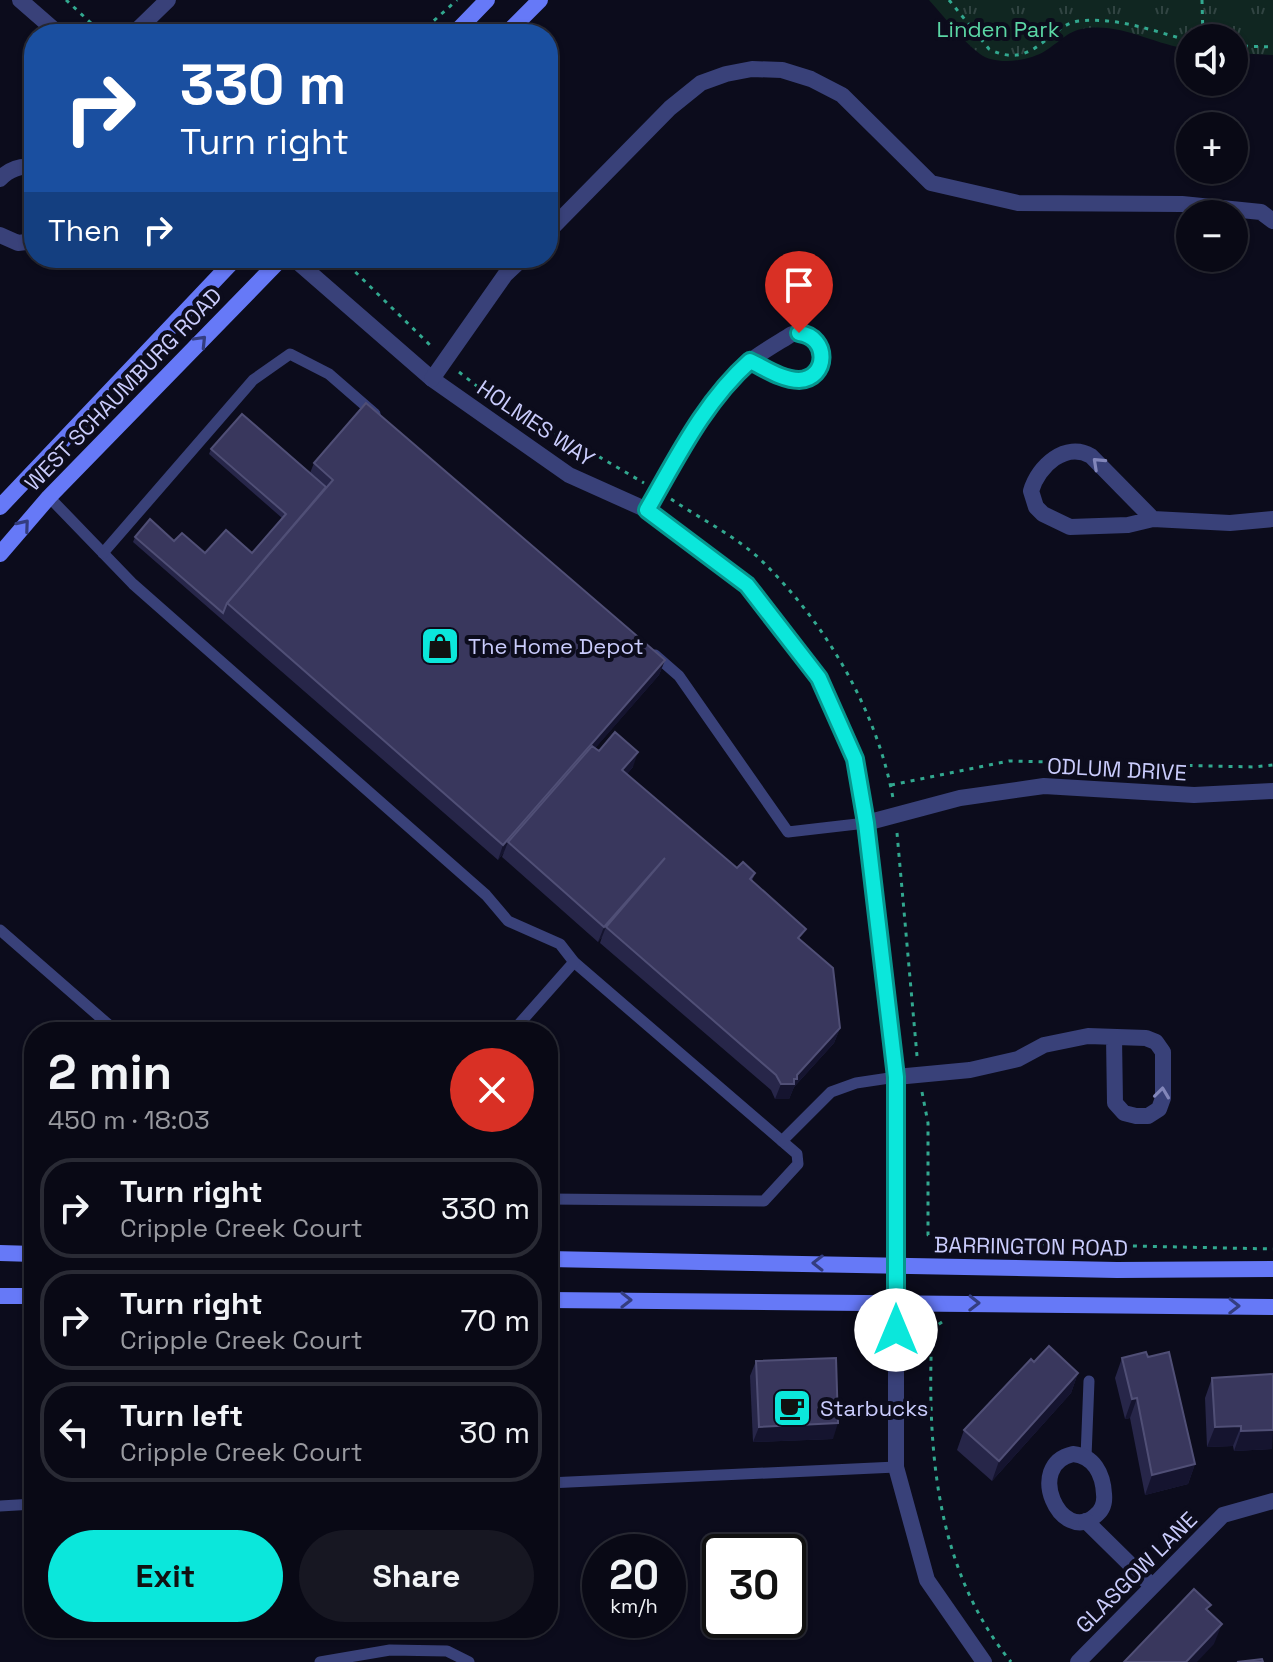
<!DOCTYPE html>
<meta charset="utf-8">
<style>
body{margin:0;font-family:"Space Grotesk",sans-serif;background:#171722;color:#f1f3f6;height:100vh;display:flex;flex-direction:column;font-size:30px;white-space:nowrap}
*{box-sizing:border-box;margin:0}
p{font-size:26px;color:#999aa0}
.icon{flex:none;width:44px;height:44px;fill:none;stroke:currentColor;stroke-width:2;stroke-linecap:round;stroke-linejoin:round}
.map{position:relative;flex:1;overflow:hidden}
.details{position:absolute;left:24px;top:1022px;width:534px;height:616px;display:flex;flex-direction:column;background:#090915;border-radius:32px;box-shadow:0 2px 6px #0004,0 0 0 2px #292a34}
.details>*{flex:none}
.banner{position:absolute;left:24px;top:24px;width:534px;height:244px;border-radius:32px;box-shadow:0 2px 6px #0004,0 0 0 2px #292a34;background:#1a4fa0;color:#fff;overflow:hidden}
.buttons{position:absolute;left:1176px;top:24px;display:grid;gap:16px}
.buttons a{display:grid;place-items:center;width:72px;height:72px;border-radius:50%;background:#090915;box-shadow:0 2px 6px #0004,0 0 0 2px #292a34;font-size:40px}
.speed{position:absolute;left:582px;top:1534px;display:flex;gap:16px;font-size:40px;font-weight:700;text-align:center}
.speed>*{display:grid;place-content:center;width:104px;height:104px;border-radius:50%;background:#090915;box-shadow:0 2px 6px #0004,0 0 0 2px #292a34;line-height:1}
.speed small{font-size:20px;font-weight:400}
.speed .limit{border:4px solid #111;border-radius:12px;background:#fff;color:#111}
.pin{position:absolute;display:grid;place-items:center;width:68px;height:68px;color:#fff;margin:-82px -34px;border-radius:50% 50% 50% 0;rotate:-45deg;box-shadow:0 0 8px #0007}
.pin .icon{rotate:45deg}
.me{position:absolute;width:88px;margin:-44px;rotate:0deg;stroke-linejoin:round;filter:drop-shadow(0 0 6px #0008)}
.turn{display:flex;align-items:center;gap:28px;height:168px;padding:0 24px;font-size:36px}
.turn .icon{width:104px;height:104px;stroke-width:2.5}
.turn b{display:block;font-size:56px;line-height:68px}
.then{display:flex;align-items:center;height:76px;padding:0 24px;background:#0003;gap:16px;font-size:30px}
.round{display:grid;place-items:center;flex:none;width:84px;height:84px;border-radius:42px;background:#171722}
.overview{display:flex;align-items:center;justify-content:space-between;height:136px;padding:0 24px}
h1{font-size:48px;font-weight:600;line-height:60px}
.action{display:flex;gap:16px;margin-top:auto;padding:16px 24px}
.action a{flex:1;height:92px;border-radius:48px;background:#0be7db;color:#111;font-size:32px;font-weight:600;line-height:92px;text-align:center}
.action a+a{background:#171722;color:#f1f3f6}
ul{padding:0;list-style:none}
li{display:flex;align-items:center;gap:24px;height:100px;margin:0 16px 12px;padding:0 8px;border:4px solid #292a34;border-radius:32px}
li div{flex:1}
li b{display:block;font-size:30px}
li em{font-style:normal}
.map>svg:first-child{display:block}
.park{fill:url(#park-tufts)}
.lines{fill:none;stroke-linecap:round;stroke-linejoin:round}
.path{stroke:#32a88f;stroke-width:3;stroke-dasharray:4 6;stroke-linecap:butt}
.lane{stroke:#394179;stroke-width:11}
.street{stroke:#394179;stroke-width:16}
.secondary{stroke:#6679f7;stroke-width:16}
.wall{fill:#272649}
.shaded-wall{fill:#15142f}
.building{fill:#39375d;stroke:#504f76;stroke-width:2}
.oneway{stroke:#343d7f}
.oneway2{stroke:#8286ba}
.route-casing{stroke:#07968e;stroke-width:20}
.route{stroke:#0be7db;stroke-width:14}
.labels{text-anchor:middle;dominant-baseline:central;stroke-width:8;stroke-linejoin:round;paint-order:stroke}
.park-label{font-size:22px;fill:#5bd7a5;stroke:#0c0c1c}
.street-label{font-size:22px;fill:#caccfc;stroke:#0c0c1c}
.poi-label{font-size:22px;fill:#caccfc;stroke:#0c0c1c;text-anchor:start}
</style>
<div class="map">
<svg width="1273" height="1662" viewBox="0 0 1273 1662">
<defs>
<pattern id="park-tufts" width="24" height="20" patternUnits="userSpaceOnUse" patternTransform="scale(2)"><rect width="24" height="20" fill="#102621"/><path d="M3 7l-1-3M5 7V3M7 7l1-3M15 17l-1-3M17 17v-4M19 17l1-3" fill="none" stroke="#314442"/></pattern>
</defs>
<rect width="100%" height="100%" fill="#0c0c1c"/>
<path class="park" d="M929,0h344v55l-39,-2v-15h-44v11c-35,-4 -66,-25 -102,-21 -19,1 -28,14 -43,23 -16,10 -49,15 -65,3 -19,-14 -35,-37 -51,-54z"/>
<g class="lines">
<g class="path">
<path d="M66,0l37,34"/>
<path d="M949,0l40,49c45,23 59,-24 90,-28 40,-4 74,10 111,20"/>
<path d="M1202,0l1,38"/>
<path d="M419,34l38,-34"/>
<path d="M1234,46l39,1"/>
<path d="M341,258l92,90"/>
<path d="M459,372l38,30"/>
<path d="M510,411l81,41 53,31"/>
<path d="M671,499c31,21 69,39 95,66 62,62 111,147 127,233"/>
<path d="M891,785l118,-24 245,6 19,-2"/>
<path d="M897,833l20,223"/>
<path d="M922,1092l6,31v112l16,7 329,7"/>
<path d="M942,1322l-10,7c-5,116 2,238 79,333"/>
</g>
<g class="lane">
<path d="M49,497l84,87 353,311 22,26 52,23 14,18 223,192 1,10 -34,37 -216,-2"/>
<path d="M103,553l150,-173 37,-26 39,20 46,40"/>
<path d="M655,655l24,21 109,156 78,-9"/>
<path d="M0,930l117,102"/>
<path d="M384,1031v1"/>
<path d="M512,1032l62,-70"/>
<path d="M782,1141l49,-49 25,-9 40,-6"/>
<path d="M1086,1457l3,-76"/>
<path d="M548,1483l348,-16"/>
<path d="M0,1506l34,-2"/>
<path d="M320,1662l70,-12 57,1 22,11"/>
</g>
<g class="street">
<path d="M20,0l39,34"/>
<path d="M133,34l35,-34"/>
<path d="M0,179c8,-9 22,-15 34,-11"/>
<path d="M548,232l122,-124 31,-25 25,-9 26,-5 30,1 29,9 31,16 89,88 87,20 164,1 79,8 12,9"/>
<path d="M0,235l18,8 16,-2"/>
<path d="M293,258l139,121 137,96 78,35 100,75 72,93 36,81 11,64 30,254v390l31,113 57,82"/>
<path d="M432,379l73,-104 18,-17"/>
<path d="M647,510c27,-46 51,-98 89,-136 16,-17 37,-28 56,-40 39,-8 38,48 5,46 -16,-1 -33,-12 -47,-19"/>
<path d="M1153,519l-62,-63c-25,-15 -53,10 -60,35l5,16 7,7 27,13 58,-2 25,-6 77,4 43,-4"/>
<path d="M866,823l94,-25 84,-12 150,9 79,-4"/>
<path d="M896,1077l74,-7 48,-11 26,-14 44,-9 58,2 10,4 7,10v46l-4,11 -11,7h-12l-12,-3 -9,-10 -1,-66"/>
<path d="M1073,1454c21,2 30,20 31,40 1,9 -2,17 -9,22 -34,29 -71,-51 -22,-62z"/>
<path d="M1086,1521l65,64"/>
<path d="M1078,1662l145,-147 50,-14"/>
</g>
<g class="secondary">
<path d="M454,34l33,-34"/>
<path d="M506,34l34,-34"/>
<path d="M0,507l236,-249"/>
<path d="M0,554l49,-57 233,-239"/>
<path d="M0,1253l34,1"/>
<path d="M548,1259l569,11 156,-1"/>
<path d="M0,1296h34"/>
<path d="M548,1300l725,7"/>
</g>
</g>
<g class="wall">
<path d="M211,449l99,24 4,-10 351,197 -6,15 -64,73 4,3 34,16 -6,7 110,94 18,5 -3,8 50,60 38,87 -6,15 -40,44 -5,12h-14l-4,-9 -171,-147 2,-6 -4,5 -96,-85 2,-5 -6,8 -365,-318 2,-5 39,4 31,12h47l30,-35 -73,-64z"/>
<path d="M1148,1357l47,107 -7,20 -43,11 -15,-77 -5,1 -10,-41 7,-20z"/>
<path d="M756,1361l77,78 -80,3 -3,-66z"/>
<path d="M1034,1362l44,11 -7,20 -79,88 -35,-31 7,-20z"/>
<path d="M1212,1378l60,71 -38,2 -1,-5 -26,1 -2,-49z"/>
</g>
<g class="shaded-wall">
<path d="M665,660l-6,15 -148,170 -3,-3 -4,10 -6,8 5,-15z"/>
<path d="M638,752l-5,15 -16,18 5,-15z"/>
<path d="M665,858l-59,69 -4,10 -4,5 6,-15z"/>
<path d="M840,1028l-6,15 -40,44 -5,12h-14l6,-15 13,-5z"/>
<path d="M1078,1373l-7,20 -79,88 7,-20z"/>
<path d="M1137,1398l-7,20 -5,1 7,-20z"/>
<path d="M838,1423l-5,16 -80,3 6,-15z"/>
<path d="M1241,1426l-8,20 -26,1 8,-20z"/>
<path d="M1273,1430l-1,19 -38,2 7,-20z"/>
<path d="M1195,1464l-7,20 -43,11 7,-20z"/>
<path d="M1222,1624l-8,20 -17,18h-11z"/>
</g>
<g class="building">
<path d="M366,403l299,257 -162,185 -276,-242 106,-123 -19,-17z"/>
<path d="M242,414l84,73 -99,116 -4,10 -88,-76 15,-18 24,22 8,-8 23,20 21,-23 26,23 34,-39 -75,-65z"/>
<path d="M615,732l23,20 -16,18 115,98 6,-6 12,11 -5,6 56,50 -8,9 35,30 7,60 -43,47v4h-3v5h-13l-5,-9 -170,-148 59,-69 -61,69 -96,-85 84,-96 7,5z"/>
<path d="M1049,1346l29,27 -79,88 -35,-31 67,-71 3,3z"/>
<path d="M1146,1352l2,5 21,-5 26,112 -43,11 -15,-77 -5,1 -10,-41z"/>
<path d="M836,1358l2,65 -79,4 -3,-66z"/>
<path d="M1273,1374v56l-32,1v-5l-26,1 -3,-49z"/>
<path d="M1194,1589l17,16 -5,4 16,15 -36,38h-62z"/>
<path d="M1262,1659l1,3h-26z"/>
</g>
<defs><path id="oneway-chevron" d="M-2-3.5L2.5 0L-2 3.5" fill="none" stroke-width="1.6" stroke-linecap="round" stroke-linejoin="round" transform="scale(2)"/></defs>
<g class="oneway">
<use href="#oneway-chevron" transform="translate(201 341) rotate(-46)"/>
<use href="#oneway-chevron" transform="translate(24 525) rotate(-50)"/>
<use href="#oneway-chevron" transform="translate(818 1263) rotate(-179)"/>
<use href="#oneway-chevron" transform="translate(626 1300)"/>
<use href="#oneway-chevron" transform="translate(974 1303) rotate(1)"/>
<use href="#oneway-chevron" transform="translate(1234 1306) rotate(1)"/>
</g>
<g class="oneway2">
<use href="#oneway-chevron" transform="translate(1098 463) rotate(-137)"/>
<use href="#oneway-chevron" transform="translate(1162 1093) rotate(-83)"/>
</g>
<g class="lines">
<defs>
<path id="route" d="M799,333c31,4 29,46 0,47 -17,0 -34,-12 -49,-19 -46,41 -73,97 -103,149l100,75 72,93 36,81 11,64 30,254v253"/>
</defs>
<use href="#route" class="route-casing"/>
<use href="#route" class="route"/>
</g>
<defs>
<symbol id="shop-square" viewBox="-11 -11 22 22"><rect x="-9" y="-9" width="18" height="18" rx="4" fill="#0be7db" stroke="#0c0c1c"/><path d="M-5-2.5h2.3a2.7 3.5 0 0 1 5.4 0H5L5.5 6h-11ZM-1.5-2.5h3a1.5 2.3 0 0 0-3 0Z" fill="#111"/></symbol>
<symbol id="cafe-square" viewBox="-11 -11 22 22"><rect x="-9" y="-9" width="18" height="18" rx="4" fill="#0be7db" stroke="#0c0c1c"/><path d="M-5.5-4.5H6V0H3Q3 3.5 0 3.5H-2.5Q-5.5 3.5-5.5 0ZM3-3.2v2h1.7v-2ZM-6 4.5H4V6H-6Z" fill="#111"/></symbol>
</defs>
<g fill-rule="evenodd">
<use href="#shop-square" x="418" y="624" width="44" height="44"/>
<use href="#cafe-square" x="770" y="1386" width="44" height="44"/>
</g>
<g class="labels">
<g class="park-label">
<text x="998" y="29">Linden Park</text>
</g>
<g class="street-label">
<text transform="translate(123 389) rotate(-46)">WEST SCHAUMBURG ROAD</text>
<text transform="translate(536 423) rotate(34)">HOLMES WAY</text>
<text transform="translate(1117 769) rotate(3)">ODLUM DRIVE</text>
<text transform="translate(1031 1246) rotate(1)">BARRINGTON ROAD</text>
<text transform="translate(1136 1572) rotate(-45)">GLASGOW LANE</text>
</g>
<g class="poi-label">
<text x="468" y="646">The Home Depot</text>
<text x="820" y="1408">Starbucks</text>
</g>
</g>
</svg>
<div class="buttons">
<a><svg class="icon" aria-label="sound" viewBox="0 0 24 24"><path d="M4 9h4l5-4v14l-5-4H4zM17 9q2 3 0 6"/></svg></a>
<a>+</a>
<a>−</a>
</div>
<div class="speed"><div>20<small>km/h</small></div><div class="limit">30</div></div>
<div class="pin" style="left:799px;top:333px;background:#d93025"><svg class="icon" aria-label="arrive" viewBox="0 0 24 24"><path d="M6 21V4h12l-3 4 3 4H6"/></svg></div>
<svg class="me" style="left:896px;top:1330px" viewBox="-20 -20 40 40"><circle r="19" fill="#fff"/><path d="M0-13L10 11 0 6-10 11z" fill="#0be7db"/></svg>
<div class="banner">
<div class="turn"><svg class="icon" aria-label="right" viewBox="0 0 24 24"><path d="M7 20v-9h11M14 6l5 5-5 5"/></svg><div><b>330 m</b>Turn right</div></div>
<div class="then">Then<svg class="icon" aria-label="right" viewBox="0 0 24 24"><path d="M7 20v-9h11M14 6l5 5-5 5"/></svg></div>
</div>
<section class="details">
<div class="overview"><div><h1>2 min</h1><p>450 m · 18:03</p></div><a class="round" style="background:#d93025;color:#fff"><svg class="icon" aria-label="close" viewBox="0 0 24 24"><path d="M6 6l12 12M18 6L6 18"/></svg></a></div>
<ul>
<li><svg class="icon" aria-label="right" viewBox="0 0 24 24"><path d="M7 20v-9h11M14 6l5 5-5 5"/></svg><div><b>Turn right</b><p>Cripple Creek Court</p></div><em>330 m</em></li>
<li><svg class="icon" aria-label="right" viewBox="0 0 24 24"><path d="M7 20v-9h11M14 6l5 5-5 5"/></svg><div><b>Turn right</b><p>Cripple Creek Court</p></div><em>70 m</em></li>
<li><svg class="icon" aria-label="left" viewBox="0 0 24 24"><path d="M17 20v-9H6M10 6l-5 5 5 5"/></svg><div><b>Turn left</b><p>Cripple Creek Court</p></div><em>30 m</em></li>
</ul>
<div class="action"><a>Exit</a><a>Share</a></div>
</section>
</div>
